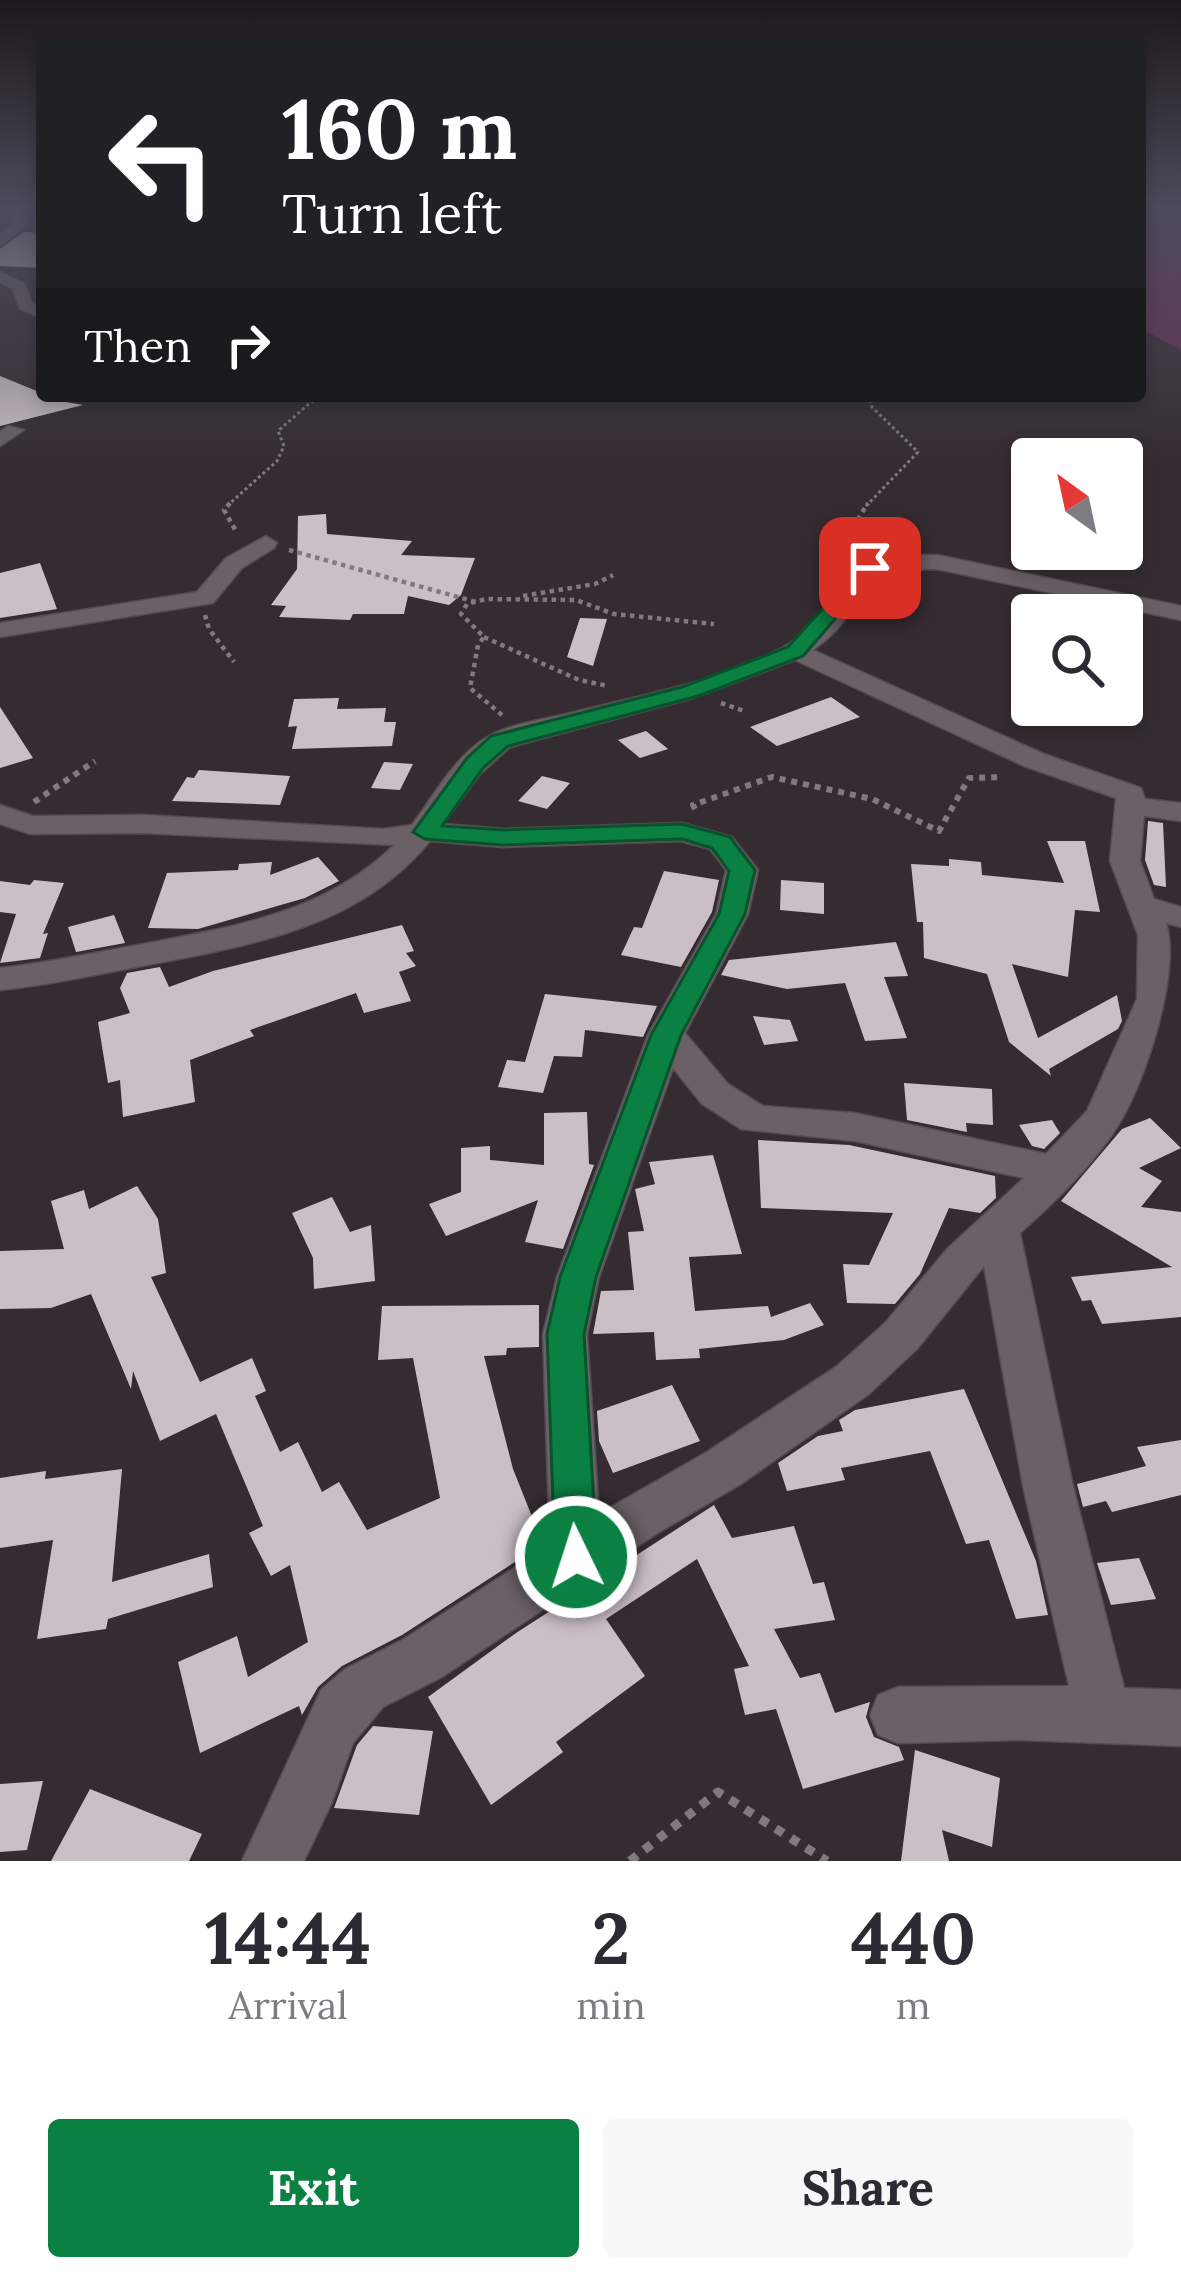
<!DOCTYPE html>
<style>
body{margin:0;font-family:Lora,serif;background:#f7f7f7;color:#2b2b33;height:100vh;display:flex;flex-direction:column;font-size:45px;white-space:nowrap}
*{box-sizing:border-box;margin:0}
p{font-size:39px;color:#7c7c81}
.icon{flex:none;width:66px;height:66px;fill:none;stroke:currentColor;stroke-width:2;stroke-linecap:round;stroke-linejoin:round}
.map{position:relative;height:1861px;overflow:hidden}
.drawer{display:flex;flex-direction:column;background:#fff;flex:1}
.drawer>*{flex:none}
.guide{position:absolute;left:36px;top:36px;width:1110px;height:366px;border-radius:12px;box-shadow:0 6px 18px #0003;background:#202124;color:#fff;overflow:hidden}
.needle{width:78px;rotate:327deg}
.fabs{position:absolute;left:1011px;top:438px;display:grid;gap:24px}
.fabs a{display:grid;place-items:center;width:132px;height:132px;border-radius:12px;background:#fff;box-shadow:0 6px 18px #0003;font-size:60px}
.pin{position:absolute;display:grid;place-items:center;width:102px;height:102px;color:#fff;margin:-51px;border-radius:24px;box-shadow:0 6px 18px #0006}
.me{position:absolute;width:132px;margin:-66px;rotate:356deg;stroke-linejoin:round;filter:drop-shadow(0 0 9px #0008)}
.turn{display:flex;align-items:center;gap:42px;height:252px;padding:0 48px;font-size:54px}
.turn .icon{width:156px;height:156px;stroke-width:2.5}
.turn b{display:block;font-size:84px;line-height:102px}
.then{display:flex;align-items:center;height:114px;padding:0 48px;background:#0003;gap:24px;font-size:45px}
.eta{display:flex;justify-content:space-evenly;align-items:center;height:204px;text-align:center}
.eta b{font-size:72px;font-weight:700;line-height:84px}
.primary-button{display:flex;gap:24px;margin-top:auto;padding:24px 48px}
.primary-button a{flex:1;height:138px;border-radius:12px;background:#0b8043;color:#fff;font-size:48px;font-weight:700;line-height:138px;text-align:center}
.primary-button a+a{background:#f7f7f7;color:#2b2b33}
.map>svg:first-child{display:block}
.green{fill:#6e2e59}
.building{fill:#cbbfc6}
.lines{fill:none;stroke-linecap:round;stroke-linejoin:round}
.minor-casing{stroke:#534b50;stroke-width:3}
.path-far3{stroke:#81797d;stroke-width:3;stroke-dasharray:3 3;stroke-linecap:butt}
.path-far2{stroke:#81797d;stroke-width:4.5;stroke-dasharray:4.5 4.5;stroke-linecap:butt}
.path-far1{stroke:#81797d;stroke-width:6;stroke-dasharray:6 6;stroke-linecap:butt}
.path{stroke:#81797d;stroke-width:9;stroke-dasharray:9 9;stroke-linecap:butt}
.minor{fill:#6a6066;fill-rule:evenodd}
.route{fill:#0b8043;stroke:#07532c;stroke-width:3}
</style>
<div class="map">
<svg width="1181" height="1861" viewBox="0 0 1181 1861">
<rect width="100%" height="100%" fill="#352c31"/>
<path class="green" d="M1140,208h41v142l-41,-22z"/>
<g class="building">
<path d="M24,232l18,1v35l-42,-2v-17z"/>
<path d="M0,376l49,20 -6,2 40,7 -83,21z"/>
<path d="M326,514l1,20 85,7 -11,14 74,3 -14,37 -12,10 -41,-9 -4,18h-51l-3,6 -71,-3 7,-11 -15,-1 26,-36 1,-53z"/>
<path d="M40,563l17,46 -57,9v-45z"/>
<path d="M580,618l27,1 -14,47 -26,-9z"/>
<path d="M831,697l29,20 -83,29 -27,-19z"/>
<path d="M339,698l-2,11 49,-1 -2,14h12l-4,24 -100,3 5,-23 -9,1 6,-28z"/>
<path d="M0,707l33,51 -33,10z"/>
<path d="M646,731l22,18 -28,9 -22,-18z"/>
<path d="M384,762l29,2 -13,26 -29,-2z"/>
<path d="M199,770l61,4 30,2 -10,29 -108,-4 15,-24 7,1z"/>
<path d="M542,776l28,7 -23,26 -29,-8z"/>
<path d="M1148,821l15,2 3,64 -12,-2 -9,-25z"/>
<path d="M1047,841h38l15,71 -25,-2 -7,67 -56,-13 26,74 79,-43 5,26 -4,8 -69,40 2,7 -42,-34 -22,-68 -63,-16 -1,-36h-6l-6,-58 38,2v-7l32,3 1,13 82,8z"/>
<path d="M318,857l21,24 -34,17 -107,31 -50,-1 19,-55 71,-3 1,-6 33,-2 -2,13z"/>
<path d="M664,871l55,9 -7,32 -31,55 -60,-12 13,-28 8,1z"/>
<path d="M34,880l30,3 -21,51 5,-1 -8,25 -40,5 16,-49 -16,-2v-31l30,4z"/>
<path d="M781,880l43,3v31l-44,-4z"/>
<path d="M114,915l11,28 -49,9 -8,-25z"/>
<path d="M402,925l12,26 -8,2 10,13 -17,6 12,29 -47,12 -8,-20 -106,37 4,6 -64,24 5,42 -72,15 -3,-37 -12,3 -10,-61 32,-9 -10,-25 7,-15 33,-6 9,20 44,-16z"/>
<path d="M896,942l12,34 -24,1 23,61 -42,3 -20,-58 -58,6 -66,-14 8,-15z"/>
<path d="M545,994l48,5 64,7 -14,31 -58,-7 -3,27 -28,-1 -11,37 -45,-6 9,-27 18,2z"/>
<path d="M753,1016l37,4 8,21 -34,4z"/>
<path d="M904,1083l88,6 1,36 -27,-2 1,9 -60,-12z"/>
<path d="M587,1112l2,52 5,1 -31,84 -38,-7 13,-42 -92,36 -17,-32 32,-12v-44l29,-2v14l54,5v-52z"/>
<path d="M1150,1118l31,30 -42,20 23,13 -21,26 40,5v105l-79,7 -11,-24 -9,1 -11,-24 101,-10 -111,-66 61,-72z"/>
<path d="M1052,1120l8,13 -16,16 -12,-3 -13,-21z"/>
<path d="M758,1140l91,5 146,31 1,22 -16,15 -31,-5 -29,66 -25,30 -48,-1 -4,-39 26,1 24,-52 -132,-5z"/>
<path d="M713,1155l29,99 -53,3 6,54 73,-5 3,11 39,-14 14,22 -40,15 -85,9 1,9 -44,2 -2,-28 -61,2 8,-43 33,-1 -6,-58 16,-1 -9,-42 20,-5 -6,-22z"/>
<path d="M137,1186l21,33 8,54 -15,4 49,105 52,-24 14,33 -11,5 25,56 18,-10 24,50 17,-10 28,48 73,-32 -27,-140 -35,2 4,-54 157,-1v42l-32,1 -1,7 -22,1 29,113 30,75 -141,91 -60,31 -24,21 -16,28 -3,-9 -99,47 -22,-91 59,-26 11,41 60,-35 -18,-77 -19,11 -22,-43 14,-7 -47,-112 -56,27 -27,-70 -2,18 -40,-95 -40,14 -51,1v-58l64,-2 -13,-48 33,-11 5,19z"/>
<path d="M332,1197l18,35 21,-7 4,56 -61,8 -1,-31 -21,-45z"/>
<path d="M672,1385l28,56 -87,32 -14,-32 -2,-30z"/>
<path d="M964,1389l72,172 12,54 -32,4 -27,-79 -23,4 -36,-93 -89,17 4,12 -58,11 -9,-28 40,-27 25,-5 -4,-11 16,-10z"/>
<path d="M1181,1440v55l-69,17 -6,-11 -23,6 -6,-23 69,-18 -9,-19z"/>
<path d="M122,1469l-10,113 97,-28 4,33 -105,32 -2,10 -69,10 16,-99 -53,8v-70l46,-7 -1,8z"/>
<path d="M714,1505l18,33 62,-12 19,58 11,-2 11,38 -61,9 26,49 20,-5 15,40 35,-11 -4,15 8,20 25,10 5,13 -101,29 -27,-80 -31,6 -11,-46 15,-3 -52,-107 -91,60 39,57 -89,66 7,10 -72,53 -63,-108 88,-64z"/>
<path d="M1139,1558l17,41 -45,6 -14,-42z"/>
<path d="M373,1726l60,5 -14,84 -85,-7 23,-63z"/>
<path d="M915,1750l85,28 -8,69 -50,-17 7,31h-48z"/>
<path d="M43,1781l-16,69 -27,2v-68z"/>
<path d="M90,1789l112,45 -13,27h-138z"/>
</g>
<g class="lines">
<defs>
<g id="minor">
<path d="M6,208h12l8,17 -26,20v-10l13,-11z"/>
<path d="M0,272l25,12 7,19 10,5v10l-22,-9 -7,-20 -13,-7z"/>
<path d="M8,426l16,4 -24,16v-14z"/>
<path d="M266,536l11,7 -3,5 -32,20 -29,35 -213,34v-14l197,-31 29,-34z"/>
<path d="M903,555h34l244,51v14l-244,-51c-93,0 -65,41 -124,81l231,104 97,34 4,11 36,4v18l-37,-5 -4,45 14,38 27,8v20l-15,-4c15,49 -20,157 -47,201 -24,39 -65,79 -99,109l53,253 51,202 57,2v56l-161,-6 -122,3 -20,-8 -8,-20 8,-20 20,-8 171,-1 -46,-200 -39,-220 -67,83 -48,45 -128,90 -85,50 -214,143 -59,30 -30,36 -21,59 -28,59h-62l79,-171 24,-21 59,-30 146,-94 -7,-211 14,-57 91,-242 68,-121 10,-44 -16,-21 -29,-8 -178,6 -73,-6c-71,87 -179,104 -283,124 -49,9 -97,20 -147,25v-22c47,-5 92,-15 138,-23 93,-18 186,-31 256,-100l-250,-12 -114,1 -30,-10v-19l33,11 111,-1 239,14 29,-4c22,-29 45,-73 79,-90 23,-12 55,-16 80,-22 70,-18 147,-31 211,-65 59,-32 44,-75 121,-93zM795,660l229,106 92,32 -6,63 28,74 -1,64 -50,112 -41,43 -191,-41 -92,-7 -35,-22 -43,-51 63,-119 10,-44 -26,-33 -50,-14 -179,6 -60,-5 37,-50 30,-27 183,-49zM673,1068l29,36 39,25 114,12 169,37 -76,70 -63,75 -48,43 -130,86 -108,62 -12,-180 12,-57z"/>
</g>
</defs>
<use href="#minor" class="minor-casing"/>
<g class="path-far3">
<path d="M227,506l50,-45 7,-15 -6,-15 40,-35"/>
<path d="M866,506l52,-54 -46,-45 -3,-11"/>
</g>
<g class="path-far2">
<path d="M230,503l-6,7 13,23"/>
<path d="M289,550l187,52"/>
<path d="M858,558l-10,-8 5,-23 15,-24"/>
<path d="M523,596l72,-12 18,-9"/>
<path d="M205,615l4,14 25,33"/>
<path d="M484,637l95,43 29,6"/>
<path d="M721,703l23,8"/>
<path d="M502,715l-32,-27 8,-43 6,-8 -23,-23 6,-10 19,-5 90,1 38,14 100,10"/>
</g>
<g class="path-far1">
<path d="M34,802l61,-41"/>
<path d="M695,809l-2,-4 79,-28 100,22 67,32 30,-53 33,-1"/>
</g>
<path class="path" d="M630,1861l88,-69 109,69"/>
<use href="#minor" class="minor"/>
</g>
<linearGradient id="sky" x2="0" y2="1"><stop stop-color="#1d181b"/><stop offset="0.44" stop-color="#4b4b5a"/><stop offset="1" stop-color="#4b4b5a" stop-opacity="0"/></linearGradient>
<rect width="1181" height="469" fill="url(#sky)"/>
<path class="route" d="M863,564l16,4 -76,88 -105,40 -190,50 -25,22 -41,58 61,4 179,-6 48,13 25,33 -10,44 -64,121 -85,242 -12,57 13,223 -6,15 -15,6 -15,-6 -6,-15 -8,-223 13,-57 91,-242 68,-121 10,-43 -17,-23 -30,-9 -179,6 -78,-6 -12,-7 54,-74 24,-22 191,-49 106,-40z"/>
</svg>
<div class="fabs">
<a><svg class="needle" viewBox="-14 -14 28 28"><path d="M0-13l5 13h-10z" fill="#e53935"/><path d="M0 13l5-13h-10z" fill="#7c7c81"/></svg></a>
<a><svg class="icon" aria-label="search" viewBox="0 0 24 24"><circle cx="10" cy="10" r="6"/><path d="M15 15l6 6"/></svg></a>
</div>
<div class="pin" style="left:870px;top:568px;background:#d93025"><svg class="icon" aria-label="arrive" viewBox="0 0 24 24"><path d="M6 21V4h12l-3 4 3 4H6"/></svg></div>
<svg class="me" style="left:576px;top:1557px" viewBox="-20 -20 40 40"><circle r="17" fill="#0b8043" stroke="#fff" stroke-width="3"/><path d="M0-11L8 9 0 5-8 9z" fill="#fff"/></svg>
<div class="guide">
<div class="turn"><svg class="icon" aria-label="left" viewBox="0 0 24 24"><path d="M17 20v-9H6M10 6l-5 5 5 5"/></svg><div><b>160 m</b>Turn left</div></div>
<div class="then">Then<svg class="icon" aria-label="right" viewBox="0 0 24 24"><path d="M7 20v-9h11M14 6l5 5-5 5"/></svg></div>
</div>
</div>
<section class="drawer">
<div class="eta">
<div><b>14:44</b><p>Arrival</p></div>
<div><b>2</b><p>min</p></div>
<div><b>440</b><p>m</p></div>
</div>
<div class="primary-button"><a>Exit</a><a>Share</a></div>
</section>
